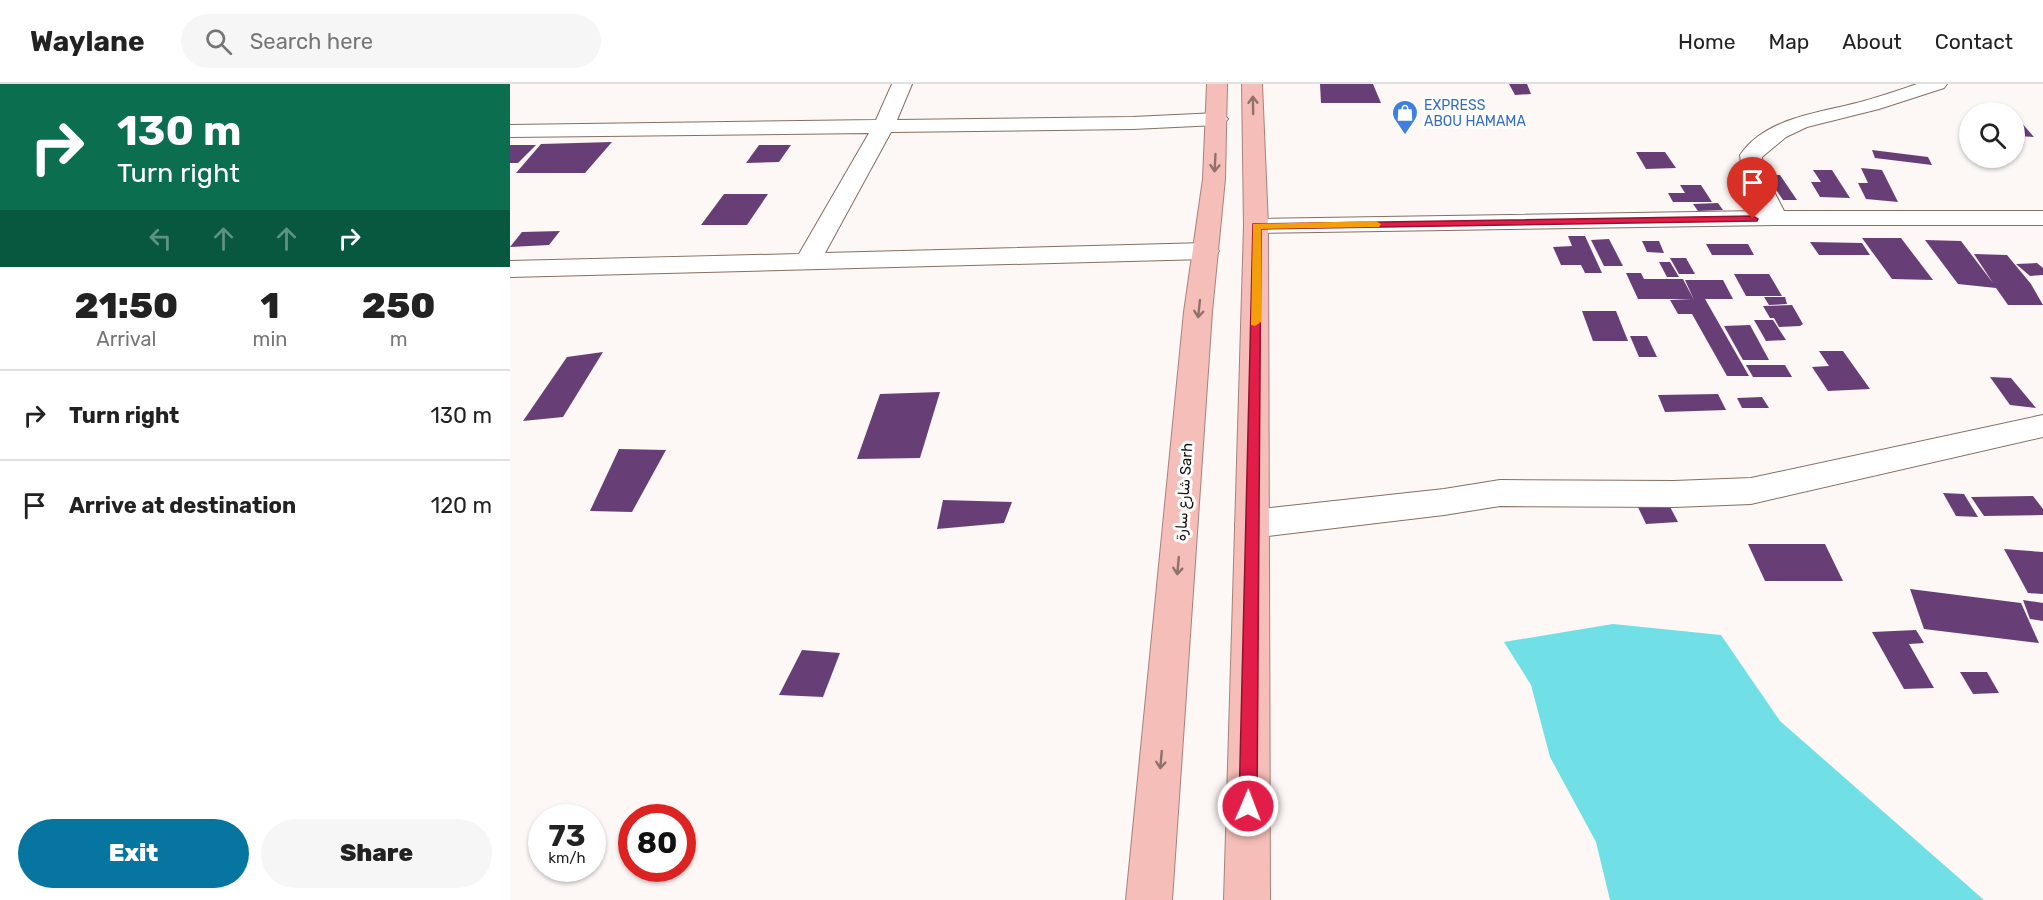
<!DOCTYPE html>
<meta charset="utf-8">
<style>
body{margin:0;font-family:Rubik,Cairo,sans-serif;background:#f6f6f6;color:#222;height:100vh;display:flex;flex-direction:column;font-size:22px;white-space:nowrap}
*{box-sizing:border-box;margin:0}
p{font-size:20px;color:#767676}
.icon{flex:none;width:33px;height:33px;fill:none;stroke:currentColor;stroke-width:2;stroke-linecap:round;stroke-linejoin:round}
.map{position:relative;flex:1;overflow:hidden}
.panel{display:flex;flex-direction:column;background:#fff;width:510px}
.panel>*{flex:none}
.top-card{background:#0b6e4f;color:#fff;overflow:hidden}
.tools{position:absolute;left:1449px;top:18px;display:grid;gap:12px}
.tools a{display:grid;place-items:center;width:66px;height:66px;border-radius:50%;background:#fff;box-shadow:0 2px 4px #0004;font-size:30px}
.speed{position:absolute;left:18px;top:720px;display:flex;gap:12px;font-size:30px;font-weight:700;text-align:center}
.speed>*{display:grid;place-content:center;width:78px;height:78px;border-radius:50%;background:#fff;box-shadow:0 2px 4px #0004;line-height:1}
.speed small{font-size:15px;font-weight:400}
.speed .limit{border:9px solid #d22;background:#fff;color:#111}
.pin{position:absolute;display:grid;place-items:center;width:51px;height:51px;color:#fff;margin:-62px -26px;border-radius:50% 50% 50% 0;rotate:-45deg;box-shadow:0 0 6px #0007}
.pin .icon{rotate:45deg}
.me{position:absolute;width:66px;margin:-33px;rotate:1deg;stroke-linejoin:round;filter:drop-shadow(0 0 4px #0008)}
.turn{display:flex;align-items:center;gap:21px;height:126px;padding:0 18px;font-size:27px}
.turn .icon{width:78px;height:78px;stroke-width:2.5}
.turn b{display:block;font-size:42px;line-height:51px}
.lanes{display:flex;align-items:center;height:57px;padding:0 18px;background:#0003;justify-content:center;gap:30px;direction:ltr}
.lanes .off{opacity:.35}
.eta{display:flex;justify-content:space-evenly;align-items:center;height:102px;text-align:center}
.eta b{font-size:36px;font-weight:800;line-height:42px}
.primary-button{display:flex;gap:12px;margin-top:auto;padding:12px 18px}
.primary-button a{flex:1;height:69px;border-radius:36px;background:#0676a0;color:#fff;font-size:24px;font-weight:800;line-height:69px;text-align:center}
.primary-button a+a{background:#f6f6f6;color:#222}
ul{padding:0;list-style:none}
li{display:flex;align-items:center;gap:18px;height:90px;padding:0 18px;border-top:2px solid #e0e0e0}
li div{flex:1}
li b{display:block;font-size:22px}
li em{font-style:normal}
header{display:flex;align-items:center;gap:36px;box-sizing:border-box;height:84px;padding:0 30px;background:#fff;border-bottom:2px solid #e0e0e0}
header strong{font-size:28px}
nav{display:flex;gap:33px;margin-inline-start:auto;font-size:21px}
.search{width:420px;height:54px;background:#f6f6f6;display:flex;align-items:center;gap:15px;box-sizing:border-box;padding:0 21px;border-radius:33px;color:#767676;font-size:22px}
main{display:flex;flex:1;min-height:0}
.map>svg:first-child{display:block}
.water{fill:#70dfe6}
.building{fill:#683e77}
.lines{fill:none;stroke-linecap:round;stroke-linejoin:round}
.street-casing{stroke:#856f63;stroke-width:2}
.highway-casing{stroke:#a8817c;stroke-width:2}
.street{fill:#fff;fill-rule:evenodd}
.highway{fill:#f5beb8;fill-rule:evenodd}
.oneway{stroke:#92706b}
.route{fill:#e11d48;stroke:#92132f;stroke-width:1.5}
.slow{fill:#f59e0b}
.labels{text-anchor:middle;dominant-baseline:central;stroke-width:6;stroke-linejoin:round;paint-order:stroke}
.far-shop-label{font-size:14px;fill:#366cbe;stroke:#fff;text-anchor:start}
.street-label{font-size:15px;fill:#19100c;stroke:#fff}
</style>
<header>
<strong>Waylane</strong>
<div class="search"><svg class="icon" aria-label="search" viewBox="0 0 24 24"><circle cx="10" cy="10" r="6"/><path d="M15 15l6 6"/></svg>Search here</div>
<nav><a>Home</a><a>Map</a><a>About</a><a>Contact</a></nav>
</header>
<main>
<section class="panel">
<div class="top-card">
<div class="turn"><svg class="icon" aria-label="right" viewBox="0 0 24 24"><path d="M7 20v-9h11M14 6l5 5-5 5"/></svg><div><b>130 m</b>Turn right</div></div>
<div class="lanes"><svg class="icon off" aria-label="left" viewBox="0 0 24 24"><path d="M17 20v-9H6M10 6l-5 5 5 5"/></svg><svg class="icon off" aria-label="ahead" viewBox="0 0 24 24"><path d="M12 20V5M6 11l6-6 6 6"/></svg><svg class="icon off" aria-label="ahead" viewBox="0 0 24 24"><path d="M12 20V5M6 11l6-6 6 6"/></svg><svg class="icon" aria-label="right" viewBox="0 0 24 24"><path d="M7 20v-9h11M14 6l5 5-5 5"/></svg></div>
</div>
<div class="eta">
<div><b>21:50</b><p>Arrival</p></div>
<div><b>1</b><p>min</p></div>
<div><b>250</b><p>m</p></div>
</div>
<ul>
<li><svg class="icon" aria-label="right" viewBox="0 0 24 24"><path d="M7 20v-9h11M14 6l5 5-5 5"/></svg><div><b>Turn right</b></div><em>130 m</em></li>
<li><svg class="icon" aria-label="arrive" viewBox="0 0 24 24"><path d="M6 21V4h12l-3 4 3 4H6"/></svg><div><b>Arrive at destination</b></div><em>120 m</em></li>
</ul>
<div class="primary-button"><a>Exit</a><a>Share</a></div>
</section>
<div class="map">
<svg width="1533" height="816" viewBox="0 0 1533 816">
<rect width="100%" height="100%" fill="#fdf7f5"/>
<path class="water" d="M1103,540l108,11 59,86 204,179h-374l-14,-58 -46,-85 -19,-72 -27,-43z"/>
<g class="building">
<path d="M810,0h53l8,19h-60z"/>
<path d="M999,0h18l4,10 -16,1z"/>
<path d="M1504,36l6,1 14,16 -15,-1 -5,-5z"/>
<path d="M102,58l-27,31h-69l25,-29z"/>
<path d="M0,61h26l-18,18h-8z"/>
<path d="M249,61h32l-12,17 -33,1z"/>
<path d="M1362,66l56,7 4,8 -57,-7z"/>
<path d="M1126,68h29l11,16 -30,1z"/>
<path d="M1351,84l21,2 16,32 -32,-3 -8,-16h10z"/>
<path d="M1303,86h19l18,28 -30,-1 -9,-15h10z"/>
<path d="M1256,91h14l17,25h-14z"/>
<path d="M1218,97l20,1 11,21 -21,-1z"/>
<path d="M1170,101h21l11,17h-39l-5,-9h17z"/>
<path d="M214,110h44l-21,31h-46z"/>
<path d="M1208,119l5,7 -25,1 -5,-7z"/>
<path d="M50,147l-11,14 -39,2 12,-15z"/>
<path d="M1058,152h17l17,37h-17l-4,-8h-20l-8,-18 19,-1z"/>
<path d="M1352,154h39l32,42 -41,-1z"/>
<path d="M1099,155l14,27h-19l-13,-26z"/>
<path d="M1415,156l36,1 32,42 -19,-29 33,1 24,29 12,21h-35l-12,-17 -38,-4z"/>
<path d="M1132,157h17l5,12 -17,-1z"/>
<path d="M1300,158l52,1 8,12h-51z"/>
<path d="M1196,160h42l6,11h-42z"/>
<path d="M1160,174h16l9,16h-16z"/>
<path d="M1149,178h11l9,15h-12z"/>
<path d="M1527,179l6,5v7l-13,1 -14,-12z"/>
<path d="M1116,189h15l3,6h39l11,21 -9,-20h38l10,19h-28l44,77h-22l-35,-62h-14l-8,-14 22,-1h-54z"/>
<path d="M1224,190h35l13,22h-36z"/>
<path d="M1254,213h21l2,7 -18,1z"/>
<path d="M1282,221l11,19 -3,2 -21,1 -5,-9h-4l-7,-12z"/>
<path d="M1072,227h34l12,30h-35z"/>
<path d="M1244,236h19l13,20 -20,1z"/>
<path d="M1240,241l19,35h-26l-19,-34z"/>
<path d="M1120,252h17l10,21h-18z"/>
<path d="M1309,267h24l27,38 -42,2 -16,-24 17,-1z"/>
<path d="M93,268l-40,65 -40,4 44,-64z"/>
<path d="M1236,281h39l7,12h-39z"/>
<path d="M1480,293l21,1 25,30 -26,-3z"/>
<path d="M430,308l-20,66 -63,1 23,-65z"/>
<path d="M1208,310l8,16 -61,2 -7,-17z"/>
<path d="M1252,313l7,11h-27l-5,-10z"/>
<path d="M109,365l47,1 -34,62 -42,-1z"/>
<path d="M1433,409l21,1 14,23 -22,-1z"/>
<path d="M1523,412l10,13v6l-59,1 -13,-19z"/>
<path d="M433,416l69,2 -8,21 -67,6z"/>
<path d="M1157,417l11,21 -32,2 -10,-21z"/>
<path d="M1238,460h77l18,37h-78z"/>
<path d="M1494,465l39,3v42l-15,-1z"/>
<path d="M1400,505l111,14 18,40 -115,-14z"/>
<path d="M1513,516l20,3v18l-13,-2z"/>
<path d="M1406,546l8,13 -15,1 25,44 -30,1 -32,-57z"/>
<path d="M292,566l38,3 -17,44 -44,-2z"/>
<path d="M1450,588h27l12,21 -26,1z"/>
</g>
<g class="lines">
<defs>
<g id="street">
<path d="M382,0h20l-15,36 236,-3 84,-4 7,2 4,4 -4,4 -7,2 -84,4 -242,3 -66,121 381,-10 9,3 4,5 -4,5 -9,3 -696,18v-16l289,-7 70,-121 -359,4v-12l366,-5z"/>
<path d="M1407,0h30l-3,4 -65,21 -72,18 -21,10 -24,20 2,15 20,39h259v14h-268l-519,8 -9,-2 -3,-5 3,-5 9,-2 504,-8 -18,-39 -2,-17c27,-39 82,-42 124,-54 18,-5 35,-11 53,-17z"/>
<path d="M1533,331v22l-292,67 -77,3 -174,-1 -56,9 -192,23 -12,-4 -5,-10 5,-10 12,-4 192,-21 56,-9 174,1 77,-3z"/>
</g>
<g id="highway">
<path d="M697,0h20l-2,95 -13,133 -40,588h-46l58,-588 19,-133z"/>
<path d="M732,0h20l6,142 2,674h-46l20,-674z"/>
</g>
</defs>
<use href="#street" class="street-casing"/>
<use href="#highway" class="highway-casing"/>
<use href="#street" class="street"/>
<use href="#highway" class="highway"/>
</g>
<defs><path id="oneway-shaft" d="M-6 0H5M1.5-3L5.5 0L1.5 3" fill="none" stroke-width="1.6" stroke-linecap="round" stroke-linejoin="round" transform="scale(1.5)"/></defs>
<g class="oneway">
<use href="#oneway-shaft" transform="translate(743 21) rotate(-91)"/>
<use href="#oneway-shaft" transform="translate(705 79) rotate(93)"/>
<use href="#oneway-shaft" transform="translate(689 225) rotate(96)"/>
<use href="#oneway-shaft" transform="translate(668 482) rotate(95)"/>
<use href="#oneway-shaft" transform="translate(651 676) rotate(95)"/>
</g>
<path class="route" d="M1243,132l5,3 -1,2 -496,8 -4,577 -3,6 -6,3 -6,-3 -3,-6 14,-582z"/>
<path class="slow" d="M866,137l5,3 -2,3 -118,2v93l-6,4 -4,-1 2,-101z"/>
<defs>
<symbol id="shop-pin" viewBox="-11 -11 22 30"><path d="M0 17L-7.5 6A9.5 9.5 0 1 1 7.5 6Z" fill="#3f7fe0" stroke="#fff"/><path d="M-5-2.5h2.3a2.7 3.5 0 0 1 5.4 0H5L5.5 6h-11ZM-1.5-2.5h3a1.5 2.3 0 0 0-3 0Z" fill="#fff"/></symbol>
</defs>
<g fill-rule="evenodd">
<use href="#shop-pin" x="880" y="14" width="30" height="40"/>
</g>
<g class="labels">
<g class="far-shop-label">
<text x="914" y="21">EXPRESS<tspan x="914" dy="16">ABOU HAMAMA</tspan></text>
</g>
<g class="street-label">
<text transform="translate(674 408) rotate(-86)">شارع سارة Sarh</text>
</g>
</g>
</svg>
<div class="tools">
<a><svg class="icon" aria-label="search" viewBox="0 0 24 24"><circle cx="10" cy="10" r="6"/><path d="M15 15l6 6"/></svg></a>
</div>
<div class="speed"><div>73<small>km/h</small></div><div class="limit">80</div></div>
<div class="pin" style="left:1243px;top:135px;background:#d93025"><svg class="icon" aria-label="arrive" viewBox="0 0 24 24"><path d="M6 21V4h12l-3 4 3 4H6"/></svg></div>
<svg class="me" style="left:738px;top:722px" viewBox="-20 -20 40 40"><circle r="17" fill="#e11d48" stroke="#fff" stroke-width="3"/><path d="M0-11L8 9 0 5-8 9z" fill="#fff"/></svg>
</div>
</main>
